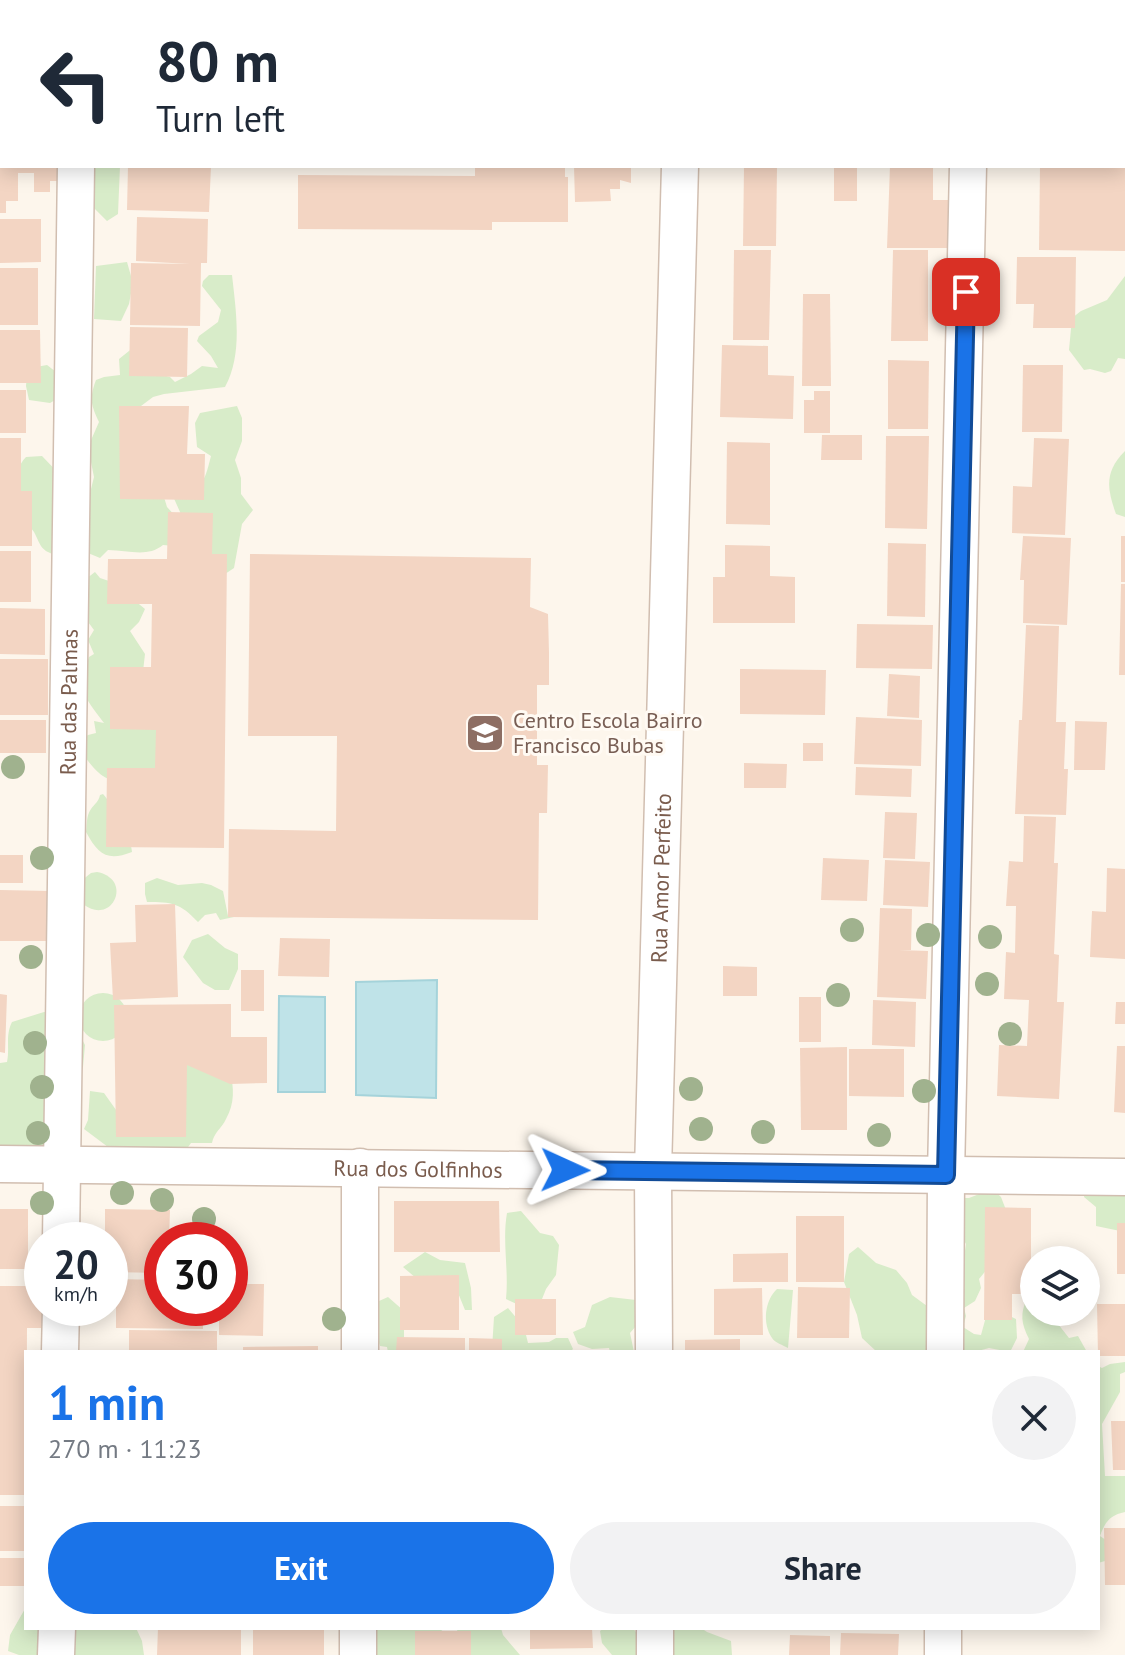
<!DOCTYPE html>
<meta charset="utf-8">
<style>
body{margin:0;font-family:"PT Sans",sans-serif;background:#f2f2f3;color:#1f2937;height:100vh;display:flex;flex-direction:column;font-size:30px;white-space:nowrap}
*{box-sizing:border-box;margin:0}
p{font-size:26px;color:#747a83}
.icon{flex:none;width:44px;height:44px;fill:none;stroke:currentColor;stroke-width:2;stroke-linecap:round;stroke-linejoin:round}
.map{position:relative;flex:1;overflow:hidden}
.drawer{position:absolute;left:24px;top:1350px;width:1076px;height:280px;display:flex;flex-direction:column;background:#fff;border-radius:0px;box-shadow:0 4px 20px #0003}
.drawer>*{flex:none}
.banner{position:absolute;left:0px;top:0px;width:1126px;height:168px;box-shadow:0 4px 20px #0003;background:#fff;color:#1f2937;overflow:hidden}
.controls{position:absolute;left:1020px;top:1246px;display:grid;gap:16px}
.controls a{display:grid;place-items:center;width:80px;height:80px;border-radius:50%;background:#fff;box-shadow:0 4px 20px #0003;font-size:40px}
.speed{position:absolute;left:24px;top:1222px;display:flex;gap:16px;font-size:40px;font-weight:700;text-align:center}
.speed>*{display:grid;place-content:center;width:104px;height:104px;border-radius:50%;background:#fff;box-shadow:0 4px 20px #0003;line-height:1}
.speed small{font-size:20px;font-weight:400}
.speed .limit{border:12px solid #d22;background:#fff;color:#111}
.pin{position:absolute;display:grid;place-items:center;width:68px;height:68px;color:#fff;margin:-34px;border-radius:16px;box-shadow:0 4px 12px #0006}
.me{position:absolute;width:88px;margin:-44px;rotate:91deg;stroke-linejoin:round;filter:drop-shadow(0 0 6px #0008)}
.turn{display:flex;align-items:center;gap:28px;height:168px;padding:0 24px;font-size:36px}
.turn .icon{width:104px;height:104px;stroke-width:2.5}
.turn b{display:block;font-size:56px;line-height:68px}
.round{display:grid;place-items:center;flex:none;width:84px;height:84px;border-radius:42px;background:#f2f2f3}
.headline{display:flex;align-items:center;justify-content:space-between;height:136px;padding:0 24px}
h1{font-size:48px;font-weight:600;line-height:60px;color:#1a73e8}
.action{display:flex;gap:16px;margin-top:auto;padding:16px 24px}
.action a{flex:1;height:92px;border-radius:48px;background:#1a73e8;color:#fff;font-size:32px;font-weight:600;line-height:92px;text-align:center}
.action a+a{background:#f2f2f3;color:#1f2937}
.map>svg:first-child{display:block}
.green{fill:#d8ecc9}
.water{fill:#bfe3e8;stroke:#a5d3da;stroke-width:2}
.building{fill:#f3d5c3}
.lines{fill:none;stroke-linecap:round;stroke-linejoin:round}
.minor-casing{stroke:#d1beb0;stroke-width:39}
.minor{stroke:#fff;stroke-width:36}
.tree{fill:#a0b28e}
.route-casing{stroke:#114b97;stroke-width:20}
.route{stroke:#1a73e8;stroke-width:14}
.labels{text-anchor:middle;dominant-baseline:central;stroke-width:6;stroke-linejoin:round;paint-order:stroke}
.street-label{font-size:22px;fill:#7a5c4d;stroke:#fffaf3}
.education-label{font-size:22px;fill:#785e54;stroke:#fffaf3;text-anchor:start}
</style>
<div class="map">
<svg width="1125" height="1655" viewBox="0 0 1125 1655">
<rect width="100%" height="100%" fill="#fdf6ec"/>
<g class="green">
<path d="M95,166h25l-2,48 -11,7 -14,-14 2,-14 -10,-3 3,-17 7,-5z"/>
<path d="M127,262l6,21 -4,21 -8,17 -27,-2 2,-53z"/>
<path d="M209,275h23c4,36 11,79 -7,112l-61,7 -11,3 -16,12 30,98 11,12 -3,27 -12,-1c-16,13 -35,5 -55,5l-8,8 -12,-5 1,-56 5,-20 -6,-30 11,-25c-8,-17 -10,-23 -3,-42l8,-3 16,-2 -1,-16 15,-12 22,26 14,4 5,5 16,-8 11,-8 16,2 -7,-12 -14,-15 2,-5 19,-14 3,-12 -19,-24 1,-5z"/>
<path d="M1125,276v83l-7,-1 -7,13 -6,2 -15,-4 -6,1 -15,-20 3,-32 9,-7 26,-11z"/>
<path d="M47,365l13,10 -3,24 -7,4 -21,-3 -3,-14 1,-13 9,-6z"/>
<path d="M237,406l5,12v23l-7,19 6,18v16l12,16 -11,14 -8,44 -15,10 -35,-57 -12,-27c32,-9 31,-7 39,-38l-14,-9 -2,-24 5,-10z"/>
<path d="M1125,451v66l-9,-3c-9,-25 -12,-42 9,-63z"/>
<path d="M42,456l22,23 -11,75c-13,-4 -13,-11 -19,-22 -4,-6 -9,-10 -12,-15 -10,-17 -10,-46 4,-60z"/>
<path d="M95,572l5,6 12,4 33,27 -6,13 -9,9 15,23 -4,35 16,34 4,52c-44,9 -55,15 -82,-27l1,-7 8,-6 8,-2 -2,-12 10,2c-20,-26 -27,-33 -15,-66l5,-3 -6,-14 6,-10 -14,-19 2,-29z"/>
<path d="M103,794c11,13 28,41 29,58 -25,10 -34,2 -46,-20 1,-7 0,-16 5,-23 4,-6 7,-6 9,-14z"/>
<path d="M97,872c37,7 15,55 -14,32l-2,-23 10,-8z"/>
<path d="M157,878l21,7 24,-2 9,2 12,6 5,25 6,1 -14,3 -4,-7 -11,2 -7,7c-18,-19 -26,-20 -51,-20l-2,-8v-11z"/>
<path d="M208,934l17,14 13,6v15l-9,21h-14l-12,-7 -20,-26 9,-17z"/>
<circle cx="103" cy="1017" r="24"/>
<path d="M44,1012h7l27,19 7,14 -2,22 -34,74 -12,10 -37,-4v-84l7,-1c3,-14 -2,-26 5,-40z"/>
<path d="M175,1045l55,26c4,17 5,32 -4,48 -4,9 -12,13 -14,24h-21l-5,7 -70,3 -32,-24 4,-9 2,-29 14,2 27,38z"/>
<path d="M1125,1181v51l-29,-6v-19l-12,-10 2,-14z"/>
<path d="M992,1189l9,8 5,13 -18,58 -9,11 2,9 -6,13 -11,7 2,8 -3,11 11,7 7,1 6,-22 10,-3 19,9 1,19 -7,14 -21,-4 -15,4h-11v-88l3,-20 -12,-22 7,-24h8z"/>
<path d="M521,1211l19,22 13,3 6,9 -3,30 -10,14 -4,10 -19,8 -17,-8c3,-29 -4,-58 1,-86z"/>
<path d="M858,1247l18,16 20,7 11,13 5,12 15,11 5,17 -4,29 -52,-1 -14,-13 -5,-23 -13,-33 5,-28z"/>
<path d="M425,1252l15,8 25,3 6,25 1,22h-7l-9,-22 -33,-4 -20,-17z"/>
<path d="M777,1289l16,1 -5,58c-5,-3 -13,-5 -16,-10 -10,-15 -7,-38 5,-49z"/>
<path d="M388,1297l16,14v41h-16l-1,-5 -7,-1 -7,-23 6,-22z"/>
<path d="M610,1297l26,3 12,12 -18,21 4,19h-24l-1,-4 -17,1 -14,-5 -5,-12 12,-5 7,-22z"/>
<path d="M1027,1298l7,3v11l33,2 -9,10 11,14 9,-2 9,16h-64l6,-13c-8,-16 -9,-25 -2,-41z"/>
<path d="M508,1308l16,19 4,16 21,-1 7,-4h12l5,11 -3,3h-72l-6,-3 2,-32z"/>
<path d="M1125,1362v10l-5,2v18l-18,32 3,52h20v36c-15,3 -20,10 -25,24l13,9 -1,14 -14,4v-197l4,2 8,-4z"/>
<path d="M26,1607v21h110l6,13 2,14h-125l-11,-4 2,-16z"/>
<path d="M374,1628h70l-25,27h-54z"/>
<path d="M458,1628h43l2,7 17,20h-58l-8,-15z"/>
<path d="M604,1628h29l7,10 -2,17h-26l-10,-12 -2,-12z"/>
<path d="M658,1628h43l6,4 24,9 1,14h-76z"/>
</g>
<g class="water">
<path d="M437,980l-1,118 -80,-3v-113z"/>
<path d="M279,996l46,1v95h-47z"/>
</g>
<g class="building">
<path d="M0,166h61v15h-11v11h-16v-19h-16v28h-12v12h-6z"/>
<path d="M128,166h83l-2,46 -82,-2z"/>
<path d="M475,166h90v11h3v45h-76v8l-194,-1v-54l177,1z"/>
<path d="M574,166h57v17l-11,-3v9h-10l1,12 -36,1z"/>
<path d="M744,166h33l-1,80h-33z"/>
<rect x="834" y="166" width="23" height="35"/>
<path d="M890,166h43v34h20v48h-66z"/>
<path d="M1040,166h85v85l-86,-1z"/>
<path d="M137,217l71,2 -1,44h-6l-1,63 -70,-1 1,-62 59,1 -54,-3z"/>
<path d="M0,219h41v43l-41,1z"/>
<path d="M734,250h37l-2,90h-36z"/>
<path d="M893,250h35v91h-37z"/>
<path d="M1017,257h59l-1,71h-42l1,-24h-18z"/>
<rect x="0" y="268" width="38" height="57"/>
<path d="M803,294h27l1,92h-29z"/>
<path d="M130,327l58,1 -1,49 -58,-1z"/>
<path d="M0,330h40l1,53h-41z"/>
<path d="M722,345l46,1v29l26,1 -1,43 -73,-2z"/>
<path d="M888,360l41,1 -1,68h-40z"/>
<path d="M1023,365h40l-1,67h-40z"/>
<rect x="0" y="390" width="26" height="43"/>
<path d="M814,391h16v42h-26v-33h10z"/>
<path d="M119,406h70l-2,48h18l-1,46 -84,-1z"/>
<path d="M822,435h40v25h-41z"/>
<path d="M886,436h43l-2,93 -42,-1z"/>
<path d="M0,438h21v53h11v55h-32z"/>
<path d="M1034,438l35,1 -4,96 -53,-2 1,-47 19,1z"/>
<path d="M727,442l43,1v82l-44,-1z"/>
<path d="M168,512l45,1 -1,41h15l-3,294 -118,-1 1,-79h48l1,-38 -46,-1v-62h41l1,-63h-45l1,-45h59z"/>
<path d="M1023,536l48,2 -4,87 -44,-2 1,-43h-4z"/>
<rect x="1121" y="536" width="4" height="46"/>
<path d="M888,543l38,1 -1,73 -38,-1z"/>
<path d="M725,545l45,1v30l25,1v46h-82v-46h12z"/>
<rect x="0" y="551" width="31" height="51"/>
<path d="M250,554l281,4 -1,49 18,7 1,39v32h-12v80h11l-1,48h-8l-1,107 -310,-3 1,-88 107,2 1,-95h-89z"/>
<path d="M1121,584h4v91h-6z"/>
<path d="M0,608l45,1v46l-45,-1z"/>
<path d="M857,624l76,1 -1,44 -76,-1z"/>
<path d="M1026,625l33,1 -3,96h10l-2,47h4l-2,46 -51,-1 4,-94h3z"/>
<rect x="0" y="659" width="48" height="56"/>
<path d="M740,669l86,1 -1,45 -85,-1z"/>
<path d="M889,674l31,2 -1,42 -32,-2z"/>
<path d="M856,717l66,3 -1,46 -67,-2z"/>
<rect x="0" y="720" width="46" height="33"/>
<path d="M1075,721l32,1 -2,48h-31z"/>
<rect x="803" y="743" width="20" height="18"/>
<path d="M744,763l43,1 -1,24h-42z"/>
<path d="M856,767l56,2 -1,28 -56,-2z"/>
<path d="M885,812l32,1 -2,46 -32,-1z"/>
<path d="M1024,816l32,1 -2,46h4l-4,91 5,1 -2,47h7l-5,97 -62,-3 2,-51 28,1 2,-46 -25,-1 2,-47 9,1 1,-47h-10l3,-45 14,1z"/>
<rect x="0" y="855" width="23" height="28"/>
<path d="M823,858l46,2 -2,41 -46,-1z"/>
<path d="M885,860l45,2 -2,45 -45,-2z"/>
<path d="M1107,868l18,1v90l-35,-2 2,-46 14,1z"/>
<path d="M0,890l50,1v50h-50z"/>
<path d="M175,904l3,93 -65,3 -3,-57 26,-1 -1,-37z"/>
<path d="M880,908l32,1 -1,41h-12l29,1 -2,48 -49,-2z"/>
<path d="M280,938l50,1 -1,38 -51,-1z"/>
<path d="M723,966l34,1v29h-34z"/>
<rect x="241" y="970" width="23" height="41"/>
<path d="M0,994l7,1 -2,58 -5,-1z"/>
<rect x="799" y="997" width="22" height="45"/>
<path d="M873,1000l43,2 -1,45 -43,-2z"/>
<path d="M1116,1002h9v22h-10z"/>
<path d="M231,1004v33h36v46l-37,1 -43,-19 -1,72h-70l-2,-132z"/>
<path d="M1117,1046h8v67l-11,-1z"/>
<path d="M847,1047v83h-46l-1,-82z"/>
<path d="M849,1049h55v48l-55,-1z"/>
<path d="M394,1201h105l1,51h-106z"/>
<path d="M985,1207l46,1v86h-19v26h-28z"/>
<rect x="0" y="1209" width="28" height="60"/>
<path d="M105,1209l65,1 -1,30h-7v33l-52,-1v-32h-5z"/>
<rect x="796" y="1216" width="48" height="66"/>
<rect x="1117" y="1223" width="8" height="51"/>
<path d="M788,1253v29h-55v-28z"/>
<path d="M459,1275v55h-59v-54z"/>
<path d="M116,1279l46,1v28h41v21l-87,-1z"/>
<path d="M230,1284h34l-1,52 -44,-1v-27h11z"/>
<path d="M0,1286h42v22h7v20h-22l-1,167h-26z"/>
<path d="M798,1287l52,1 -1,50h-52z"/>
<path d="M762,1288l1,47h-49v-46z"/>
<rect x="515" y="1299" width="41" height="36"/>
<path d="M1097,1304h28v52h-27z"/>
<path d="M129,1330l88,1v21h-88z"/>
<path d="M397,1337l68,1v14h-69z"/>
<path d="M469,1338l33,1v13h-33z"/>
<path d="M740,1339v13h-55v-12z"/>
<path d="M318,1346v6h-75v-5z"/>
<path d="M1111,1421h14v49h-12z"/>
<rect x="0" y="1506" width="26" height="45"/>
<path d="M1104,1528h21v57h-20z"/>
<rect x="0" y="1558" width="26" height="28"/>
<path d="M158,1628h83v27h-84z"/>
<rect x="253" y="1628" width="71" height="27"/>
<path d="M530,1628h62l1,20 -63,1z"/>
<rect x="415" y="1631" width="56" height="24"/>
<path d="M841,1633l58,1 -1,21h-58z"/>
<path d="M790,1635l40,1v19h-41z"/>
</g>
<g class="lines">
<defs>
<g id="minor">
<path d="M77,0l161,2"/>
<path d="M381,2v-2"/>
<path d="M413,2l35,-2"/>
<path d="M684,2v-2"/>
<path d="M972,2v-2"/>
<path id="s1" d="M0,1164l1125,13"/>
<path id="s2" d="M61,1240l15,-1074"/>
<path d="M60,1352l1,-44"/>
<path d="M360,1352v-185"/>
<path id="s3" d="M654,1352l-1,-181 27,-1005"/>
<path d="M945,1352l1,-177 22,-1009"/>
<path d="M655,1628v27"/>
<path d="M56,1655l1,-27"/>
<path d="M358,1655v-27"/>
<path d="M943,1655v-27"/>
</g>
</defs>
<use href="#minor" class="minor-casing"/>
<use href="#minor" class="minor"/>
</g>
<g class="tree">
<circle cx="13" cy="767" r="12"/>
<circle cx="42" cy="858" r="12"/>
<circle cx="852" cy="930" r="12"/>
<circle cx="928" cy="935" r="12"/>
<circle cx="990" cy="937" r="12"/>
<circle cx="31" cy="957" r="12"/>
<circle cx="987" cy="984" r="12"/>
<circle cx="838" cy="995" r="12"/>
<circle cx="1010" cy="1034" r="12"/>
<circle cx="35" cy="1043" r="12"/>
<circle cx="42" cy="1087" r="12"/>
<circle cx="691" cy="1089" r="12"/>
<circle cx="924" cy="1091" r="12"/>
<circle cx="701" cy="1129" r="12"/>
<circle cx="763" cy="1132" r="12"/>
<circle cx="38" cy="1133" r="12"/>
<circle cx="879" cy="1135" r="12"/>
<circle cx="122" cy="1193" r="12"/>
<circle cx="162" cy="1200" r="12"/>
<circle cx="42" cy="1203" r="12"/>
<circle cx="204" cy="1219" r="12"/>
<circle cx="334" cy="1319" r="12"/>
</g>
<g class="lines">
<defs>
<path id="route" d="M565,1170l381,5 20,-883"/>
</defs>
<use href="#route" class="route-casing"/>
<use href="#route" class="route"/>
</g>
<defs>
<symbol id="school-square" viewBox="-11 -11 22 22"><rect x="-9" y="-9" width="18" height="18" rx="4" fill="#8d6e63" stroke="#fffaf3"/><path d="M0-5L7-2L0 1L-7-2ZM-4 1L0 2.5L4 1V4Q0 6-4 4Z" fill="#fff"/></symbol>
</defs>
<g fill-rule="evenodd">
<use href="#school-square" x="463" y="711" width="44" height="44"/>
</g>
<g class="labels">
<g class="street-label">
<text stroke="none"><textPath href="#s2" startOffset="538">Rua das Palmas</textPath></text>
<text stroke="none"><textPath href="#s3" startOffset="474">Rua Amor Perfeito</textPath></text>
<text stroke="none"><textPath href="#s1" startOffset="418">Rua dos Golfinhos</textPath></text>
</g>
<g class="education-label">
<text x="513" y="720">Centro Escola Bairro<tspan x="513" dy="25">Francisco Bubas</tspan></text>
</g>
</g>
</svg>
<div class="controls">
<a><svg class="icon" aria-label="layers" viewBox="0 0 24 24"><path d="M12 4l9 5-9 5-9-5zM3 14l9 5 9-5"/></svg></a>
</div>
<div class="speed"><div>20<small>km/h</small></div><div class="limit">30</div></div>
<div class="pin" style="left:966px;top:292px;background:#d93025"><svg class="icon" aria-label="arrive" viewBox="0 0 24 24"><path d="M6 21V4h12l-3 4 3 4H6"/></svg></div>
<svg class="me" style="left:565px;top:1170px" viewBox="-20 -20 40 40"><path d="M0-17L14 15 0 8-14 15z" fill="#1a73e8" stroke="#fff" stroke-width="4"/></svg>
<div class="banner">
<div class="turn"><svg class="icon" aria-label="left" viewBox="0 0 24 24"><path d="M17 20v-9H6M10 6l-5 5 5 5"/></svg><div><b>80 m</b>Turn left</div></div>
</div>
<section class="drawer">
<div class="headline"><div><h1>1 min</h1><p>270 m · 11:23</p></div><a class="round"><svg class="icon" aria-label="close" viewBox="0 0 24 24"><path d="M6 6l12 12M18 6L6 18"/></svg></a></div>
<div class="action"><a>Exit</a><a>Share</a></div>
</section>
</div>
